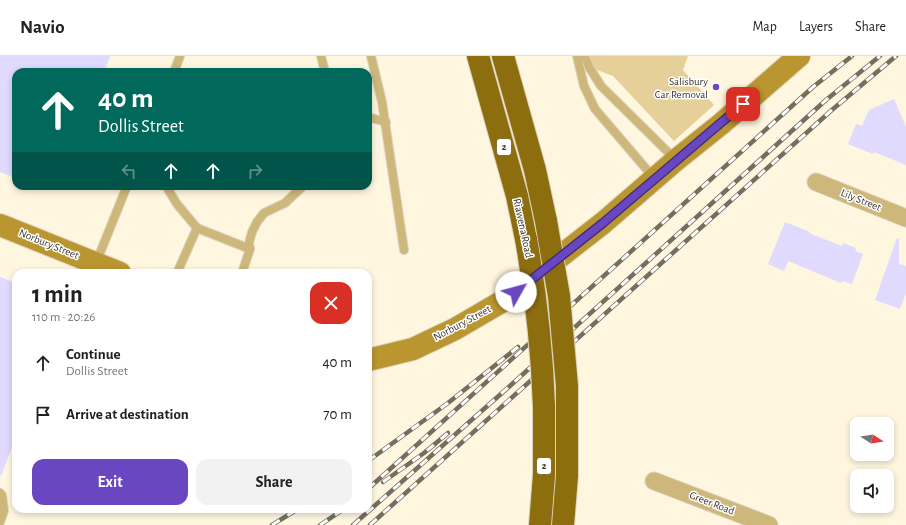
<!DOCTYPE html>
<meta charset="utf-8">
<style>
body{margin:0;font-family:"Alegreya Sans",sans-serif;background:#f2f2f2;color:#202124;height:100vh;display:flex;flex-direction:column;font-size:15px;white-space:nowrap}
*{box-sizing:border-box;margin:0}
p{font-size:13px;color:#757577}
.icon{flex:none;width:22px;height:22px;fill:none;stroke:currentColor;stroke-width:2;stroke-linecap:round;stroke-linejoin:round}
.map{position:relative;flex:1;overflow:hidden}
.drawer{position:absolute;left:12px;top:213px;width:360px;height:244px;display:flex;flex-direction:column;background:#fff;border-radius:12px;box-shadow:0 2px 6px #0003}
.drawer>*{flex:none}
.hud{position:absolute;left:12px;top:12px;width:360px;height:122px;border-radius:12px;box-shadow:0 2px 6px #0003;background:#00695c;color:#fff;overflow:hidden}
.needle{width:26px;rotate:102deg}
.buttons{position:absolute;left:850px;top:361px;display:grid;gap:8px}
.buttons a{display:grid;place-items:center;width:44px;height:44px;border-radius:8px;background:#fff;box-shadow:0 2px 6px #0003;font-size:20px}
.pin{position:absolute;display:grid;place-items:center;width:34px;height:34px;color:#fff;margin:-17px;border-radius:8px;box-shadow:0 2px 6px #0006}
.me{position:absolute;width:44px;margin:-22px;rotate:52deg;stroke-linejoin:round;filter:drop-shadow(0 0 3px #0008)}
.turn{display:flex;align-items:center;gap:14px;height:84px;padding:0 20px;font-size:18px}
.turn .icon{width:52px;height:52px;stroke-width:2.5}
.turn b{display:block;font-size:28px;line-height:34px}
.lanes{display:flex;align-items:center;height:38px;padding:0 20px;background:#0003;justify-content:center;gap:20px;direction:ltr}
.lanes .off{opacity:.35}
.round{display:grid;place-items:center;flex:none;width:42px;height:42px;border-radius:12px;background:#f2f2f2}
.summary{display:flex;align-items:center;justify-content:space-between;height:68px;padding:0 20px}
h1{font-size:24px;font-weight:700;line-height:30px}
.primary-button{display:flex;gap:8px;margin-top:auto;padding:8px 20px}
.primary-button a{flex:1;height:46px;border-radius:12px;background:#6847c0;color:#fff;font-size:16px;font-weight:700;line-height:46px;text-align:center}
.primary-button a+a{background:#f2f2f2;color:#202124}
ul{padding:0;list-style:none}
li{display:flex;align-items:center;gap:12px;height:52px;padding:0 20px}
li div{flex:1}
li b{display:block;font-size:15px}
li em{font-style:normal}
header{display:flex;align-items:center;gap:24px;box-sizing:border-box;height:56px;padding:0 20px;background:#fff;border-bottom:1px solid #e0e0e0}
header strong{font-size:19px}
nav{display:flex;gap:22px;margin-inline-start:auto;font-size:14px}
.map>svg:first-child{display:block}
.green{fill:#e6d09a}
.building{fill:#dfdafe}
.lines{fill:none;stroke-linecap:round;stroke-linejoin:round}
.lane-casing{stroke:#dcd3be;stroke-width:10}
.street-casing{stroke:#dcd3be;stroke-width:19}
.secondary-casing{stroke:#dcd3be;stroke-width:24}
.highway-casing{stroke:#dcd3be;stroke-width:24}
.lane{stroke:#ceb77b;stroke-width:8}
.street{stroke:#ceb77b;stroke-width:17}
.secondary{stroke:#ba9630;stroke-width:22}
.highway{stroke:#8d6e0e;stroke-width:22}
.rail-casing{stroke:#746e5f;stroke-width:4.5}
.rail{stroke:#fff;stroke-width:3;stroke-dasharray:9;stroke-linecap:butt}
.highway-bridge-casing{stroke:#dcd3be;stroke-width:24;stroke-linecap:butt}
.highway-bridge{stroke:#8d6e0e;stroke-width:22}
.route-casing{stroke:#442e7d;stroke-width:10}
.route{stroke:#6847c0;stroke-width:7}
.poi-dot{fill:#6847c0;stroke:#fff;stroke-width:1.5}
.labels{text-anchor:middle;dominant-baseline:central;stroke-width:3;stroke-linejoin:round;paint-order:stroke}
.shield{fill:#fff;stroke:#75726a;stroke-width:1}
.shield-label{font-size:10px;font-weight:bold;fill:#3a352a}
.poi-label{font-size:11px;fill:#3a352a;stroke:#fff;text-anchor:end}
.street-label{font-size:11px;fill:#3a352a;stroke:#fff}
</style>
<header>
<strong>Navio</strong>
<nav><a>Map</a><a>Layers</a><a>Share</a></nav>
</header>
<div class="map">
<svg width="906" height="469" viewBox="0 0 906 469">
<rect width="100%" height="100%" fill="#fff6df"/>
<path class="green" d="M591,0h97l-5,14 31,35 -40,36 -61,-65 -24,-9z"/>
<g class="building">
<path d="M0,0h110l-6,16h-88v106l-16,-6z"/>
<path d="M894,43l12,28v38l-32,-13 -1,2 -25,-10 8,-20 6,2 7,-16z"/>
<path d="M785,166l25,10 -1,1 33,13 1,-3 13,5 -1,3 8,3 -11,30 -10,-3 -1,2 -53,-22 -4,10 -16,-7z"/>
<path d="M897,182l2,1v25l7,2v27l-6,16 -25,-9z"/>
<path d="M0,221l16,6v154l-15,39 -1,-1z"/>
</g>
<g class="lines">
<defs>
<g id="lane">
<path d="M321,0l4,16"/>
<path d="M371,0l11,46 22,148"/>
<path d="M577,0l7,30 11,23 59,69"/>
<path d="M585,0l4,11 12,19 75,74"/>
<path d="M174,16l6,-16"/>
<path d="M368,61l18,5"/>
<path d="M166,130l11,18 20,24 53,21"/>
<path d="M96,207l31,-77"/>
<path d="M177,217l20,-45"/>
<path d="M242,217l8,-24 -1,-6 3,-11 5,-10 7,-9 21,-10 18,-17"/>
<path d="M0,437l2,2 2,16 -4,11"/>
</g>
<g id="street">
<path d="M816,126l90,36"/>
<path d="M654,425l115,44"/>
</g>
<g id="secondary">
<path d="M0,169l120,48"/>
<path d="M368,304l45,-11 42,-20 48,-28 100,-78 73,-63 45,-36 78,-68"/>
</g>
<g id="highway">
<path d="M478,0l39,140 9,43"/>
<path d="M503,0l32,114 11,51"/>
<path d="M540,469l4,-50v-68"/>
<path d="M563,469l4,-49v-90"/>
</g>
</defs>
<use href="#lane" class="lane-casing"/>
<use href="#street" class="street-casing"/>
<use href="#secondary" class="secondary-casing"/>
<use href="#highway" class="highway-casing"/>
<use href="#lane" class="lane"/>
<use href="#street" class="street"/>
<use href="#secondary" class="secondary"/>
<use href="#highway" class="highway"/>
<defs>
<g id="rail">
<path d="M368,405l80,-58 70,-56"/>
<path d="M383,426l41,-29 24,-20"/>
<path d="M368,433l445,-402 39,-31"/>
<path d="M272,469l26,-16"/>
<path d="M320,469l24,-16"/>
<path d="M353,469l158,-140 315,-285 54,-44"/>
<path d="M370,469l463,-416 63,-53"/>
</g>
</defs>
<use href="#rail" class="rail-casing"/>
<use href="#rail" class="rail"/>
<defs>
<g id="highway-bridge">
<path d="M546,165l13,75 8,90"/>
<path d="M526,183c10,56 16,111 18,168"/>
</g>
</defs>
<use href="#highway-bridge" class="highway-bridge-casing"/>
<use href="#highway-bridge" class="highway-bridge"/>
</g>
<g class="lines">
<defs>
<path id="route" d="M516,236l87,-69 140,-119"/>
</defs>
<use href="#route" class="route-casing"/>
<use href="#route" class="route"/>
</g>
<circle class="poi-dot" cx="716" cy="31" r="4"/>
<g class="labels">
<g class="shield">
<rect x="497" y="83" width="14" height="16" rx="3"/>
<rect x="537" y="402" width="14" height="16" rx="3"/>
</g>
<g class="shield-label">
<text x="504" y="91">2</text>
<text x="544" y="410">2</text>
</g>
<g class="poi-label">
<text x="708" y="25">Salisbury<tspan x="708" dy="13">Car Removal</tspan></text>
</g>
<g class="street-label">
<text transform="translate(861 144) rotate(22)">Lily Street</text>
<text transform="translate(523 172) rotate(78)">Riawena Road</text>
<text transform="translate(49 188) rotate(22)">Norbury Street</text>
<text transform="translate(462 267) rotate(-28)">Norbury Street</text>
<text transform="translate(712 447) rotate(21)">Greer Road</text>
</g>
</g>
</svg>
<div class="buttons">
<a><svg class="needle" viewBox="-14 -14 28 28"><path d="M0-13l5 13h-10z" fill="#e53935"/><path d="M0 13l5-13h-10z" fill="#757577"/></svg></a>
<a><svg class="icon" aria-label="sound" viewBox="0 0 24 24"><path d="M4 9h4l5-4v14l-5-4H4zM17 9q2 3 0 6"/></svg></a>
</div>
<div class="pin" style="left:743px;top:48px;background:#d93025"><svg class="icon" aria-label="arrive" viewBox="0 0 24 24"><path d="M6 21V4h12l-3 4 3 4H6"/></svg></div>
<svg class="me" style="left:516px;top:236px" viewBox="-20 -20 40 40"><circle r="19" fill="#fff"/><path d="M0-13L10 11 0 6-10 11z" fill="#6847c0"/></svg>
<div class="hud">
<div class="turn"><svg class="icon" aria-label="ahead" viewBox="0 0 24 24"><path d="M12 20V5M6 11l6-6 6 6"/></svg><div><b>40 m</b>Dollis Street</div></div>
<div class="lanes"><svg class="icon off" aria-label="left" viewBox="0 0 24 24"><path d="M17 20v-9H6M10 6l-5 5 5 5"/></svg><svg class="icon" aria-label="ahead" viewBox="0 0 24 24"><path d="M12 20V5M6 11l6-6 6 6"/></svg><svg class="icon" aria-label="ahead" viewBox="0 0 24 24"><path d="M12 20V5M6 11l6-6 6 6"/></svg><svg class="icon off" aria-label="right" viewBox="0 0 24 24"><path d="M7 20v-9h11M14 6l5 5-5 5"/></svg></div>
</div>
<section class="drawer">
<div class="summary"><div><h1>1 min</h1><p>110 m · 20:26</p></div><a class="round" style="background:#d93025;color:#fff"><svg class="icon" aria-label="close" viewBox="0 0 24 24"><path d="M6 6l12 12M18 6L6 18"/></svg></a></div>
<ul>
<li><svg class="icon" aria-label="ahead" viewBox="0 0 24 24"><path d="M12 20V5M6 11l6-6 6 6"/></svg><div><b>Continue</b><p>Dollis Street</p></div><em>40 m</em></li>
<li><svg class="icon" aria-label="arrive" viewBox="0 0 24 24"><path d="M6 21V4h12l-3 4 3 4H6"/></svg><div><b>Arrive at destination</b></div><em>70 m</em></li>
</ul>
<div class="primary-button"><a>Exit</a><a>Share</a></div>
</section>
</div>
